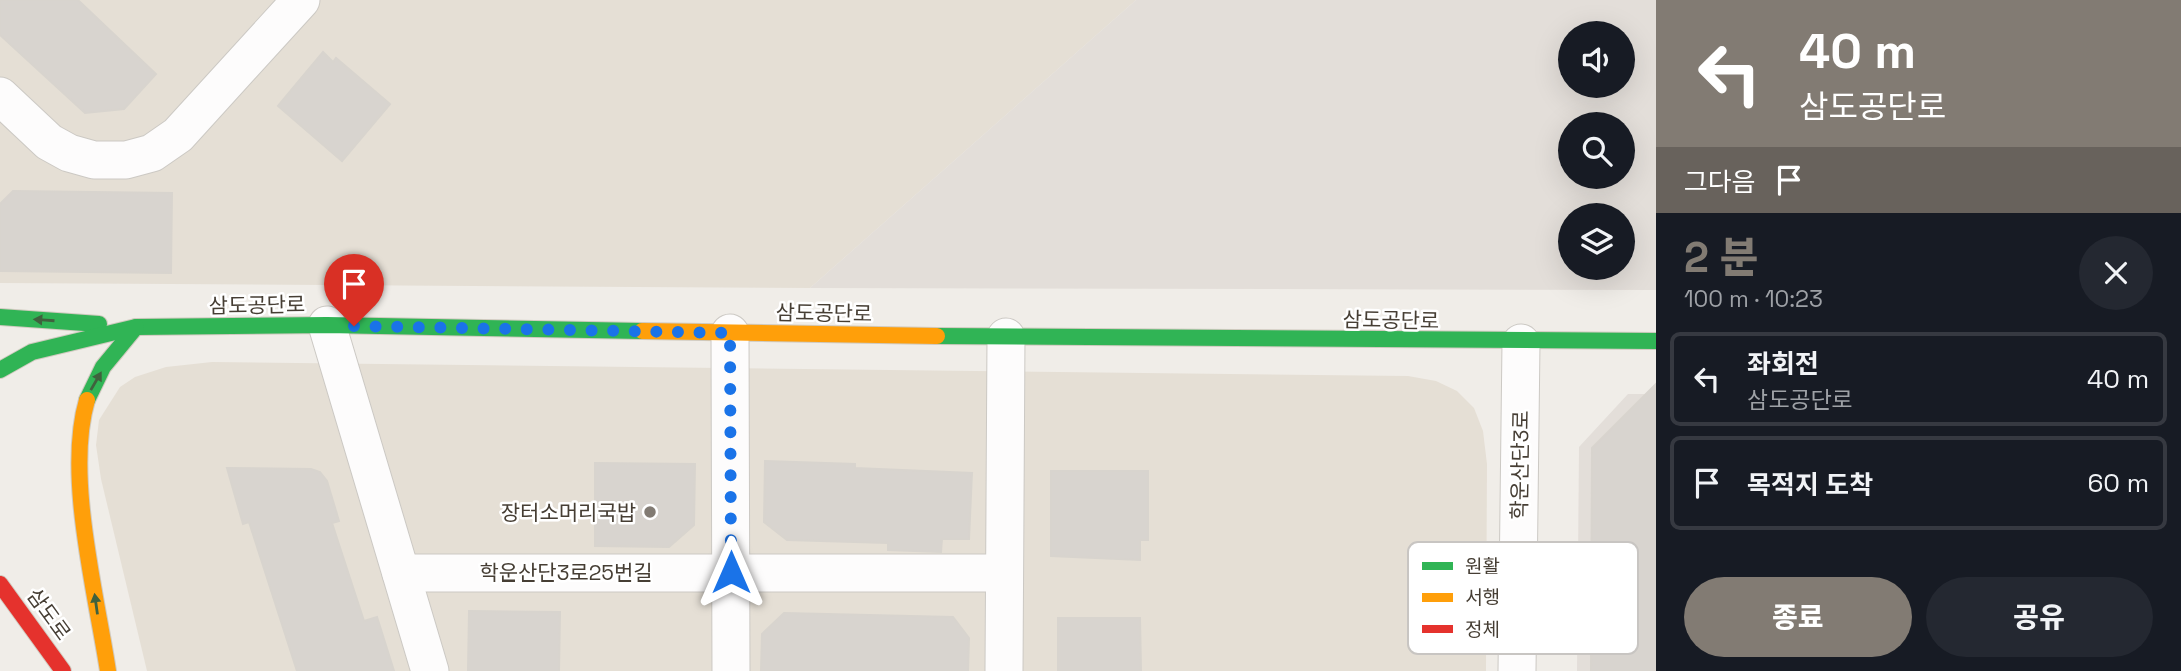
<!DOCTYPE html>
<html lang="ko">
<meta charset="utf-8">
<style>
body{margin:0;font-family:"Space Grotesk","Noto Sans KR",sans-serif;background:#242831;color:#f1f3f6;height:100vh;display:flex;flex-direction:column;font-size:26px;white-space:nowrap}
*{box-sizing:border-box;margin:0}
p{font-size:23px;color:#9ea1a6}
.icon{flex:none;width:38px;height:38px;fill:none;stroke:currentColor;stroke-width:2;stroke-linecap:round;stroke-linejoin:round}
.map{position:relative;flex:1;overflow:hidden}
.details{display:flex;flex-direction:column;background:#171b24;width:525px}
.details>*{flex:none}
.top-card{background:#827b73;color:#fff;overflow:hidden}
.tools{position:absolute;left:1558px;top:21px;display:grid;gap:14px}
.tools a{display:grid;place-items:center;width:77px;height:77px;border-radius:50%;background:#171b24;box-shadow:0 7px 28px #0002;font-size:35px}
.pin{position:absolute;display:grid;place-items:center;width:60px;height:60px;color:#fff;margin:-72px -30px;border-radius:50% 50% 50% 0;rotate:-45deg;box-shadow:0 0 7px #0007}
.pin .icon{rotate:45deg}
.me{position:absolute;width:77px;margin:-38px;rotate:0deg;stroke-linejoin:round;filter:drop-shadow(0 0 5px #0008)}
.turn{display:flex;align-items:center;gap:24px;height:147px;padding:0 28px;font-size:32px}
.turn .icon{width:91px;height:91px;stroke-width:2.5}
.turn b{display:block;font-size:49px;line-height:60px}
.then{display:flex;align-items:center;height:66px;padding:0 28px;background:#0003;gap:14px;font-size:26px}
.round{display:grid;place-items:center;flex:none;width:74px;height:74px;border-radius:37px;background:#242831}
.head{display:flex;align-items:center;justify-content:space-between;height:119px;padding:0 28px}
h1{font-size:42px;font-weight:800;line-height:52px;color:#827b73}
.action{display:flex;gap:14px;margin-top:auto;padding:14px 28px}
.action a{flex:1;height:80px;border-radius:42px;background:#827b73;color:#fff;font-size:28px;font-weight:800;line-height:80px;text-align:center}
.action a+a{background:#242831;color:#f1f3f6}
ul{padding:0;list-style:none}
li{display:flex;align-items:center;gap:21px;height:94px;margin:0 14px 10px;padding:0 14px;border:4px solid #363941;border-radius:10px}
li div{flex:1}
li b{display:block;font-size:26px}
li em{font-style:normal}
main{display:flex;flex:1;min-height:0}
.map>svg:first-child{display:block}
.residential{fill:#e5dfd5}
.industrial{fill:#e3ded9;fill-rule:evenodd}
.building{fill:#d8d4cf;stroke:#d8d4ce;stroke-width:2}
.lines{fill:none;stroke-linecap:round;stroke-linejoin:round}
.street-casing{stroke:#ccc9c4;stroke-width:39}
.fast-casing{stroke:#d0cabf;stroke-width:18}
.slow-casing{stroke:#d0cabf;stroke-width:18}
.jam-casing{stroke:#d0cabf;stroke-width:18}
.street{stroke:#fdfcfc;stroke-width:37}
.fast{stroke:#30b455;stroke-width:16}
.slow{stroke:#ff9f0a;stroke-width:16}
.jam{stroke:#e5322d;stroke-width:16}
.oneway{fill:#3f613e}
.route{stroke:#1a73e8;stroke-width:12;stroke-dasharray:0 21.6}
.poi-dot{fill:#827b73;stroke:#fff;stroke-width:2.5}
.labels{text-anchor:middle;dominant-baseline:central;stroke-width:5;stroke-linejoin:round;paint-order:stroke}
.street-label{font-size:21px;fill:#463e34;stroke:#fff}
.poi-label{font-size:21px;fill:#463e34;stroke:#fff;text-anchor:end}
.key{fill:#fff;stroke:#c8c5c2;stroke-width:2}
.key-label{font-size:19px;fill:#463e34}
</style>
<main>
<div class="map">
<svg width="1656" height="671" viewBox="0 0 1656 671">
<rect width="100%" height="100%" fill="#f0ede8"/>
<g class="residential">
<path d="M0,0h1136l-326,288 -810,-5z"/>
<path d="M212,362l1196,14 28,5 21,10 17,17 9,23 4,33 -1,207h-1339l-46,-192 -5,-34 3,-25 21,-33 15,-10 31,-10z"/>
</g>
<g class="industrial">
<path d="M1136,0h520v290l-846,-2zM1570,33h52v53h-52zM1570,124h52v53h-52zM1570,215h52v53h-52z"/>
<path d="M1628,394h28v277h-79l2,-224z"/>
</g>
<g class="building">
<path d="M0,0h78l78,74 -32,35 -39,4 -85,-78z"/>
<path d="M323,52l10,10 3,-4 54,46 -48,57 -64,-55z"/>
<path d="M13,191l159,2 -1,80 -171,-2v-67z"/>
<path d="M1656,384v287h-65l1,-223z"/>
<path d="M765,461l90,3v4l117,5 -3,66h-27l-1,13 -53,-2v-7l-101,-3 -23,-18z"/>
<path d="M595,463l100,1 -1,61 -25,22 -74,-1z"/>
<path d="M227,468l84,1 9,3 7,9 12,40 -7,2 32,98 13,-4 17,54h-97l-48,-149 -6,2z"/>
<path d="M1051,471h97v69h-8v20l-89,-4z"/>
<path d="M469,611l91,1 -1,59h-91z"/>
<path d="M784,613l169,4 16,21 -1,33h-207l1,-37z"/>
<path d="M1058,618h82l1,53h-83z"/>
</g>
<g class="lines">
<defs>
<g id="street">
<path d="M0,96l49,46 20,11 25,7h32l26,-7 26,-18 123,-135"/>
<path d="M327,325l103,346"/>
<path d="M730,333l1,338"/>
<path d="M401,573h603"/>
<path d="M1004,671l2,-334"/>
<path d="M1517,671l4,-328"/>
</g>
<g id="fast">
<path d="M0,317l99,7"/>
<path d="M937,336l719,5"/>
<path d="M0,370l32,-18 104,-25 191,-2 315,6"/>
<path d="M87,400l16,-33 33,-40"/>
</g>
<g id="slow">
<path d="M642,331l295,5"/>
<path d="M87,400c-22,74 9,193 21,271"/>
</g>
<path id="jam" d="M0,584l63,87"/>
</defs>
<use href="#street" class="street-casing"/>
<use href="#fast" class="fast-casing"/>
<use href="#slow" class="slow-casing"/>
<use href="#jam" class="jam-casing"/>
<use href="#street" class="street"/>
<use href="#fast" class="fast"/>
<use href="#slow" class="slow"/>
<use href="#jam" class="jam"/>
</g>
<defs><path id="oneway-solid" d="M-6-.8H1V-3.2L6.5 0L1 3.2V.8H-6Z" transform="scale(1.75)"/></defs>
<g class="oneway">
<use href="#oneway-solid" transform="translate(44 320) rotate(-176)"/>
<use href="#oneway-solid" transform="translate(96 381) rotate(-60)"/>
<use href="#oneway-solid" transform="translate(96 604) rotate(-98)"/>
</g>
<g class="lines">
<path class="route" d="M354,326l376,7 1,239"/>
</g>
<circle class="poi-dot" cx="650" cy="512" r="7"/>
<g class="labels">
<g class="street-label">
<text transform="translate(257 305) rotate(-1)">삼도공단로</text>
<text transform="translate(824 313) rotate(1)">삼도공단로</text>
<text transform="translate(1391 320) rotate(1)">삼도공단로</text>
<text transform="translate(1520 465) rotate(-89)">학운산단3로</text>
<text x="566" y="572">학운산단3로25번길</text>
<text transform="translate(49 614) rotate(54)">삼도로</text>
</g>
<g class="poi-label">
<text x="636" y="512">장터소머리국밥</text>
</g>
</g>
<rect x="1408" y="542" width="230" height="112" rx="10" class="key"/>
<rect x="1422" y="562" width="31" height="8" fill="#30b455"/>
<rect x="1422" y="593" width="31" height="9" fill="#ff9f0a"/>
<rect x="1422" y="625" width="31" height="8" fill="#e5322d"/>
<g class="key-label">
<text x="1465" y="573">원활</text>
<text x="1465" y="604">서행</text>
<text x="1465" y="636">정체</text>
</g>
</svg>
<div class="tools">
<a><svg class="icon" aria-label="sound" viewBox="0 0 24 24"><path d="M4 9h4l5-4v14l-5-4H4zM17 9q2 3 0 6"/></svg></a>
<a><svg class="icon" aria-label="search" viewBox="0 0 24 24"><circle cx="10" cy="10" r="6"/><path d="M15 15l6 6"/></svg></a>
<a><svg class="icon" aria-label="layers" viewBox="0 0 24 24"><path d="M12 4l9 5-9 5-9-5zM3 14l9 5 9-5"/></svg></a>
</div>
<div class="pin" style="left:354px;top:326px;background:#d93025"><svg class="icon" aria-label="arrive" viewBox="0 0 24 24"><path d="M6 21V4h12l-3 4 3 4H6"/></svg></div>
<svg class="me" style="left:731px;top:572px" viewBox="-20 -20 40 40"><path d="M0-17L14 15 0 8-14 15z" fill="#1a73e8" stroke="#fff" stroke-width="4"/></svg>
</div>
<section class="details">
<div class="top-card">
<div class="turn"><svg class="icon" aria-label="left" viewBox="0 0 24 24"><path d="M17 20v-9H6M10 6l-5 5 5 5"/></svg><div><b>40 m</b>삼도공단로</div></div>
<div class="then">그다음<svg class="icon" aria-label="arrive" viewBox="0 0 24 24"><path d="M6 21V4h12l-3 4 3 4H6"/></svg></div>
</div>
<div class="head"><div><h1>2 분</h1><p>100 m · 10:23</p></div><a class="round"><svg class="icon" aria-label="close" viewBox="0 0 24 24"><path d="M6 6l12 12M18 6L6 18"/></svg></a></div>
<ul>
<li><svg class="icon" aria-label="left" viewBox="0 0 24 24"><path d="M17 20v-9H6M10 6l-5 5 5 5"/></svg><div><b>좌회전</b><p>삼도공단로</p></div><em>40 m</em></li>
<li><svg class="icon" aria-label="arrive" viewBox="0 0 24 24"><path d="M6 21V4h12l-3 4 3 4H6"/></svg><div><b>목적지 도착</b></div><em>60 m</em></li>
</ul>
<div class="action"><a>종료</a><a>공유</a></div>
</section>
</main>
